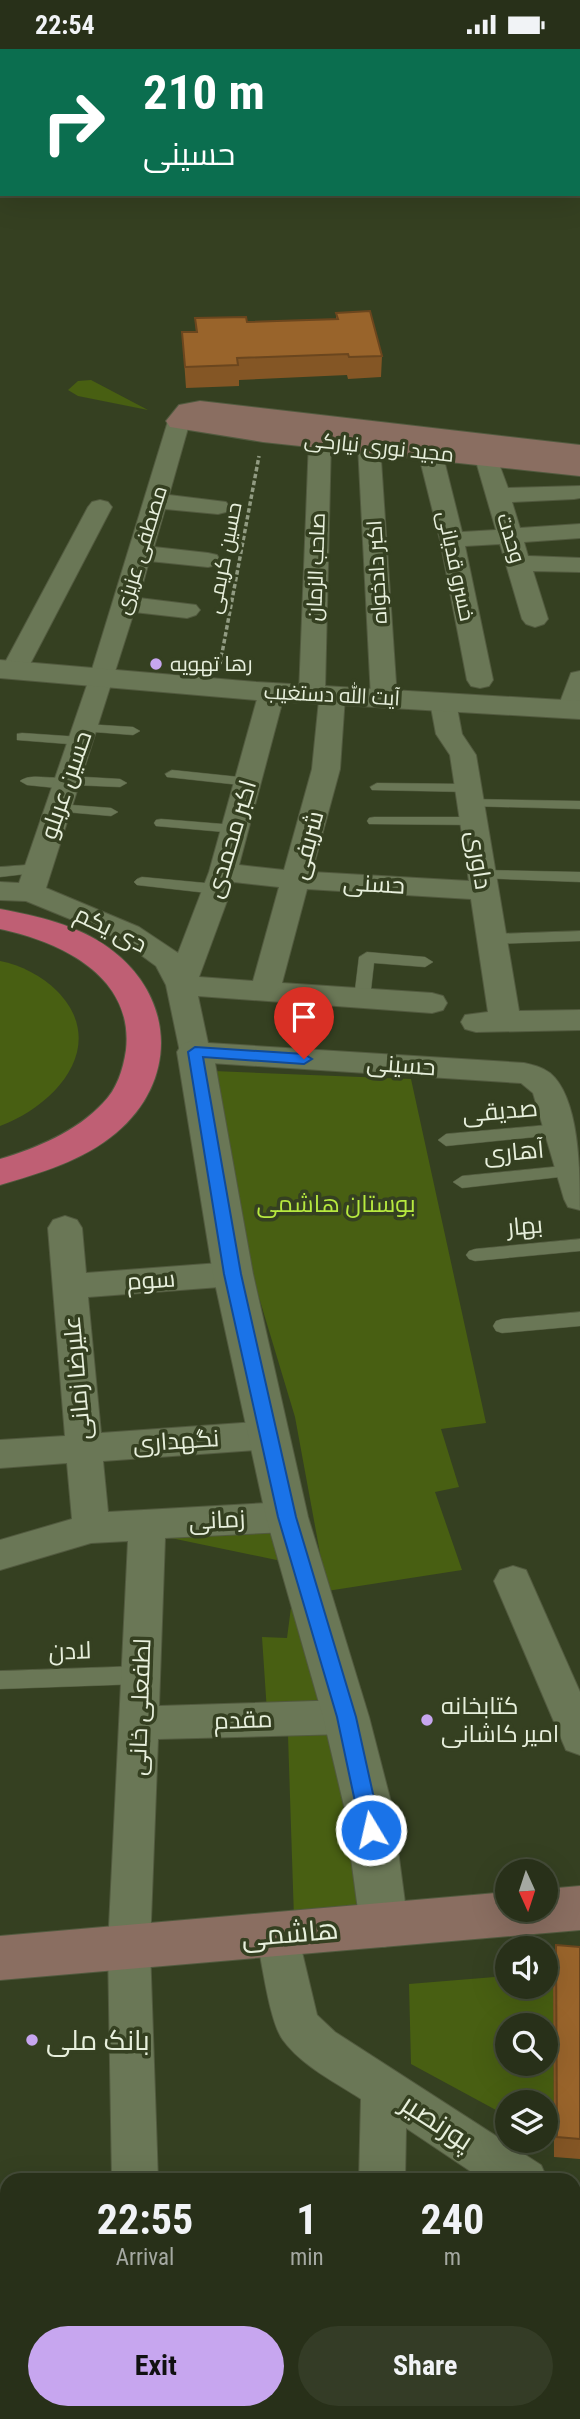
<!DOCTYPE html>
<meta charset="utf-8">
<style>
body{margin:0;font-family:"Roboto Condensed",Cairo,sans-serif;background:#343c26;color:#f1f3f6;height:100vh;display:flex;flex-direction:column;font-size:26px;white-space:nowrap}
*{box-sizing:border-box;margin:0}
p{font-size:23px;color:#a5a9a2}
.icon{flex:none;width:38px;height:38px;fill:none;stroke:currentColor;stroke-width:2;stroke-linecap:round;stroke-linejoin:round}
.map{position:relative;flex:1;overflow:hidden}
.panel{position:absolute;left:0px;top:2124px;width:581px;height:247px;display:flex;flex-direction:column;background:#283019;border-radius:21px 21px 0 0;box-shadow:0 7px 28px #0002,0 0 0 2px #444b38}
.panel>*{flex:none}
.hud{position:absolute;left:0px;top:0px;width:581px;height:147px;box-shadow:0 7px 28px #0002,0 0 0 2px #444b38;background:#0b6e4f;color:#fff;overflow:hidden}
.needle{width:46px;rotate:177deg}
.fabs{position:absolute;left:495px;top:1810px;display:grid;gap:14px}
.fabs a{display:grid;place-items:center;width:63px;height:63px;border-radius:50%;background:#283019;box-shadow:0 7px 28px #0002,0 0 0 2px #444b38;font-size:35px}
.pin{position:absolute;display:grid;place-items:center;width:60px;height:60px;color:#fff;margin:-72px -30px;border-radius:50% 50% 50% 0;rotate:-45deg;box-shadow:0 0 7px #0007}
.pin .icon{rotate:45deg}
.me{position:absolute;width:77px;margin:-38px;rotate:351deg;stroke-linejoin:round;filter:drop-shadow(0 0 5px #0008)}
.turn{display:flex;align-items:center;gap:24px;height:147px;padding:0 28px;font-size:32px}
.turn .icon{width:91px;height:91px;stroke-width:2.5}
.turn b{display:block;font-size:49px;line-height:60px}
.eta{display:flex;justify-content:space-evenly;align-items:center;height:119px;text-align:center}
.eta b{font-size:42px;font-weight:700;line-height:49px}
.action{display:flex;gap:14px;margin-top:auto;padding:14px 28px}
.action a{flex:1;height:80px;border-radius:42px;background:#c7a6ef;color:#111;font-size:28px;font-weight:700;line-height:80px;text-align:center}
.action a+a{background:#343c26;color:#f1f3f6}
.status{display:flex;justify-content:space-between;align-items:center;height:49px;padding:0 35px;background:#283019;direction:ltr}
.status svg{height:19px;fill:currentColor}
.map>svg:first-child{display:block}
.green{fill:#485f12;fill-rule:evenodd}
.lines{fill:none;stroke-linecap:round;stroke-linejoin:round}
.service-casing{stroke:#525a3f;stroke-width:1}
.minor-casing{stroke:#525a3f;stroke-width:2}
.tertiary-casing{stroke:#525a3f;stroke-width:2}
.secondary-casing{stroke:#525a3f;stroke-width:2}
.trunk-casing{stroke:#525a3f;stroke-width:2}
.path{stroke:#919b82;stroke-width:3.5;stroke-dasharray:4.5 2.5;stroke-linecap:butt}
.service{fill:#6a7756;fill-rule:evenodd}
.minor{fill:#6a7756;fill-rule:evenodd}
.tertiary{fill:#6a7756;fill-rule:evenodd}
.secondary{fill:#8a6e61;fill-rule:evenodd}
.trunk{fill:#bf5f74;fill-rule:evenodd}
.wall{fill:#845625}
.building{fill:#99642b;stroke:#6b461e;stroke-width:2}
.route{fill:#1a73e8;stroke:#114b97;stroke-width:2}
.poi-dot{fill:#c7a6ef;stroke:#354021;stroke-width:2.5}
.labels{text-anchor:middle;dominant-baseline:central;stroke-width:7;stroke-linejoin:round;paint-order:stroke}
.far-street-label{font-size:21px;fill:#e7efdc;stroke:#354021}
.far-poi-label{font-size:21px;fill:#e7efdc;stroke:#354021;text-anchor:start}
.street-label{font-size:24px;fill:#e7efdc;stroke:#354021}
.park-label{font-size:24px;fill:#b7e93f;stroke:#354021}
.poi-label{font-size:24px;fill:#e7efdc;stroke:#354021;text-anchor:start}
.near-street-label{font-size:28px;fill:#e7efdc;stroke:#354021}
.near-poi-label{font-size:28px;fill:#e7efdc;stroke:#354021;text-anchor:start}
</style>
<div class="status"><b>22:54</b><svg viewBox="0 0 49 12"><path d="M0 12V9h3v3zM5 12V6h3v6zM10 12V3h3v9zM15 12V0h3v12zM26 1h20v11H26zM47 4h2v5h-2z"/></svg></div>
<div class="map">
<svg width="580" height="2370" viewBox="0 0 580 2370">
<rect width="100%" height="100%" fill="#354021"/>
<g class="green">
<path d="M91,331l57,30 -70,-14 -10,-6 10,-9z"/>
<path d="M0,912c21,4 42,15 57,30 53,54 -1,114 -57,135z"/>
<path d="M213,1022l198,8 75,344 -45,6 18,58 -24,5 27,78 -135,21 -32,-174 -56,-186z"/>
<path d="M282,1475l9,39 -149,-31z"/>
<path d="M295,1528l42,133 -70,2 -5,-75 25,1z"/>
<path d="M337,1680l25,188 -68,1 -6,-183z"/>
<path d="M553,1923l1,169 -8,-4v-35h-38l-1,14 -96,-52 -2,-80 98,-8 1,10h38v-13zM508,1976h38v38h-38z"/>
</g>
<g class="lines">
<defs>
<g id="service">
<rect x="83" y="0" width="10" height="2"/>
<rect x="408" y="0" width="10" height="2"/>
<path d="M86,675l47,3 7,4 -7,4 -52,-4 -2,-3z"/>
<path d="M22,684l59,4 7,4 -7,4 -64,-5v-6z"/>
<path d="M172,721l77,8 7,4 -7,4 -82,-9 -2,-3z"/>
<path d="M68,727l52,3 7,4 -7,4 -47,-2 -7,4 -39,-4 -7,-4c11,-9 33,0 48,-5z"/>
<path d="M377,734l91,1 7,4 -7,4 -96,-2 -2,-3z"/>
<path d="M470,750l110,2v8l-115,-3 -2,-3 2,-3z"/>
<path d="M59,755l52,4 7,4 -7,4 -57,-5 -2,-3 2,-3z"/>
<path d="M374,768h99l7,4 -7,4 -104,-1 -2,-3 2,-3z"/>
<path d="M161,770l74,6 7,4 -7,4 -79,-7 -2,-3 2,-3z"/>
<path d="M38,815l5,2 2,3 -2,3 -43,5v-10z"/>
<path d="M482,821l98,2v10l-103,-4 -3,-3 3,-3z"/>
<path d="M142,828l74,7 8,5 -8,5 -79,-9 -3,-3 3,-3z"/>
<path d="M580,882v10l-89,3 -8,-5 8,-5z"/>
<path d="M367,903l58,5 8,5 -8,5 -51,-4 -4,35 -8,5 -8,-5 5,-41z"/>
<path d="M559,1075l8,6 -2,4 -119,12 -8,-6 8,-6z"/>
<path d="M572,1116l6,2v8l-116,13 -9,-6 9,-6z"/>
<path d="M580,1190v12l-105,10 -6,-2 -3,-4 3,-4 6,-2z"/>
<path d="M580,1263v14l-78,7 -6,-2 -3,-5 3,-5 6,-2z"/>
<path d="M141,1617l7,3 3,6 -3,6 -7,3 -141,5v-18z"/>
</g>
<g id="minor">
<rect x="0" y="84" width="2" height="12"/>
<path d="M179,365l8,2 3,5 -21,74 57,7 4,5 -4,5 -8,2 -53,-5 -11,38 54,6 9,2 3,5 -3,5 -9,2 -59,-6 -10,37 57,7 4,5 -4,5 -9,3 -53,-6 -88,276 93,39 39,26 31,-81 50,-180 4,-6 9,-2 9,2 4,6 -46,173 45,5 28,-101 7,-69h-16l-4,-6 10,-254 3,-5h16l3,5 -6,250h16l4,6 -5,73 -28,103 157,9 -19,-126 -14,-21 -6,-32 4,-6 9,-2 9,2 4,6 6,32 14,21 43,256 61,-1v20l-104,2 -11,-3 -4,-7 4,-7 23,-3 -17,-113 -164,-10 -25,94 150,10 11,3 4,7 -4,7 -11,3 -234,-17 10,47 316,20c9,2 18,4 26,10 30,25 30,101 30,137l-12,-3 -4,-8 -31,-106 -12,-10 -326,-21 -11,-3 -4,-7 -14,-67 -10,-19 -37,-27 -93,-38 -26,-1v-18l19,1 70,-204 79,-258 3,-5zM234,833l45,5 -26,94 -54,-4z"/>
<path d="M369,389l8,2 3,5 17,253 -4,6 -9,2 -9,-2 -4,-6 -13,-253 3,-5z"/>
<path d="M430,396l8,2 4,5 20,80 34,-2 -21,-72 4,-5h16l13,35 72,-2v12l-6,1 -62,3 8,26 60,-4v14l-56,4 4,14 52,2v14l-47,-1 15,48 -4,5 -9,3 -9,-3 -4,-5 -22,-75 -35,2 28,134 -4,6 -9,2 -9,-2 -4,-6 -27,-140 -22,-88 4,-5z"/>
<path d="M100,451l8,2 4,5 -85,163 -4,5 -9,3 -9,-3 -4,-5 87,-163 4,-5z"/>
<path d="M580,622v44l-10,3 -9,-2 -4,-6 14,-37z"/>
<path d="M65,1167l12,4 5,8 4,45 147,-11 12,3 5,9 -5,9 -12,3 -145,11 13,136 168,-12 13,4 5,10 -5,10 -13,4 -166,12 5,51 179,-10 13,5 5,10 -5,10 -13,5 -122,6 -6,168 187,-6 14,5 6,12 -6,12 -14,5 -188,5 -8,208 8,234h-46l-4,-234 20,-406 -37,2 -91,27v-30l72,-21 -5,-56 -67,5v-28l65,-4 -17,-208 5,-8z"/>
<path d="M513,1517l13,4 54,122v63l-14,-5 -72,-169 6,-11z"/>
<path d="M277,1867l15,5 6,14 19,80 18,17 206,133 7,16h-63l-79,-53 -1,53h-46l2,-82c-26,-17 -59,-33 -78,-59 -14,-19 -21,-80 -27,-105l6,-14z"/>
<path d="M574,2146l6,3v47l-6,-3z"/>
<path d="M14,2364h173l-2,6h-172z"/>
</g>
<g id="tertiary">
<rect x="0" y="111" width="2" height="14"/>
<path d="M0,611l256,22 324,19v18l-324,-19 -256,-22z"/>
<path d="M195,991l13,4 5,8 40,222 55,243 61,200 23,89 16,119 -7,16 -17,6 -17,-6 -7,-16 -16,-119 -21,-89 -57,-200 -53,-243 -36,-222 5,-8z"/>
</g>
<g id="secondary">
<path d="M0,0h16v2h-14v5z"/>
<rect x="0" y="23" width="2" height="19"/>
<path d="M200,352l380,44v31l-317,-34 -93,-15 -4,-6 13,-16z"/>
<path d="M580,1837v44l-580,50v-44l508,-44v17h38v-20z"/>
</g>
<path id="trunk" d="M0,860c37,7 78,16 109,39 66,48 70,132 7,185 -33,28 -76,40 -116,52v-26c37,-11 76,-27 103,-56 14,-14 20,-33 23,-53 8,-74 -65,-108 -126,-121z"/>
</defs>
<use href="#service" class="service-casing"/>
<use href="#minor" class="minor-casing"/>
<use href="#tertiary" class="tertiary-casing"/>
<use href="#secondary" class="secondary-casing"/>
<use href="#trunk" class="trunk-casing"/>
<path class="path" d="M220,615l39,-208"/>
<use href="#service" class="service"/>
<use href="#minor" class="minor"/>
<use href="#tertiary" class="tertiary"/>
<use href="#secondary" class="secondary"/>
<use href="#trunk" class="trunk"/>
</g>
<g class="wall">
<path d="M104,0h62v2h-61z"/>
<path d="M336,0h67l-1,2h-66z"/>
<path d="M336,264l46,43 -1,21 -33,2 -1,-4 -108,5v6l-53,2 -4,-56h14l-1,-14 52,4 89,-3z"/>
<path d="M556,1896l24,2v212l-26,-2 -1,-191z"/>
</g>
<g class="building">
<path d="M112,0h48l1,2h-49z"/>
<path d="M218,0h50v2h-49z"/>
<path d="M377,0h22l-1,2h-20z"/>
<path d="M370,262l12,45 -33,1 -1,-3 -111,4 1,7 -53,2 -3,-35h15l-2,-14 51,-1 1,5 91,-3 -2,-6z"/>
<path d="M556,1896l24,2v192l-23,-2z"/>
</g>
<path class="route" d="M195,998l109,7 8,5 -8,5 -101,-7 38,217 55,243 60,200 25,113 -3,6 -7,2 -7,-2 -3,-6 -24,-113 -59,-200 -54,-243 -36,-222z"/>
<g class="poi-dot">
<circle cx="156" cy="615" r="7"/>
<circle cx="427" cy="1671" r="7"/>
<circle cx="32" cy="1991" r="7"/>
</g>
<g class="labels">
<g class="far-street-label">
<text transform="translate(379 398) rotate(6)">مجید نوری نیارکی</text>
<text transform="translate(511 489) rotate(73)">وحدت</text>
<text transform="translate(141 501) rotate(-73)">مصطفی عزیزی</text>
<text transform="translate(224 509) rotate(-79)">حسین کریمی</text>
<text transform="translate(456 517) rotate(78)">خسرو قدیانی</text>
<text transform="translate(316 518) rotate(-88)">صاحب الزمان</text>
<text transform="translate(377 523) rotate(-93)">اکبر دادخواه</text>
<text transform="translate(332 646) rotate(3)">آیت الله دستغیب</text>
</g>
<g class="far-poi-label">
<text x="170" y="615">رها تهویه</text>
</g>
<g class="street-label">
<text transform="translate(66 736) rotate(-71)">حسین عربلو</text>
<text transform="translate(231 790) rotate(-73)">اکبر محمدی</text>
<text transform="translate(307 796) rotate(-75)">شریفی</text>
<text transform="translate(479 811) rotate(81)">داوری</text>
<text transform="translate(374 835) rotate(3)">حسنی</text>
<text transform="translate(111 880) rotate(26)">دی یکم</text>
<text transform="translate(401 1016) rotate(4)">حسینی</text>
<text transform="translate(500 1062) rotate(-5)">صدیقی</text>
<text transform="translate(514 1103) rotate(-5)">آهاری</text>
<text transform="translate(525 1177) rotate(-5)">بهار</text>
<text transform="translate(151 1231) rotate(-4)">سوم</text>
<text transform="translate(77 1329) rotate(-95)">علیرضا زمانی</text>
<text transform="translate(176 1392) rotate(-4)">نگهداری</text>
<text transform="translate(217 1471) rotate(-3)">زمانی</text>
<text transform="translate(70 1602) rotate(-2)">لادن</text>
<text transform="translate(140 1658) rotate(-88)">لطفعلی خانی</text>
<text transform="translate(243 1671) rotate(-2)">مقدم</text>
</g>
<g class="park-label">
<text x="336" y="1155">بوستان هاشمی</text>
</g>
<g class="poi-label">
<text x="441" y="1657">کتابخانه<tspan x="441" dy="28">امیر کاشانی</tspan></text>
</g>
<g class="near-street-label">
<text transform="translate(290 1884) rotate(-5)">هاشمی</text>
<text transform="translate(437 2073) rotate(33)">پورنصیر</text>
</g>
<g class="near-poi-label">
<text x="46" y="1991">بانک ملی</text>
</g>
</g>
</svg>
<div class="fabs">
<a><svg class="needle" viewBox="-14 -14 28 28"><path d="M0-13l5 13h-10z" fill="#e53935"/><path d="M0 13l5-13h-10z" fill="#a5a9a2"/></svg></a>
<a><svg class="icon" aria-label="sound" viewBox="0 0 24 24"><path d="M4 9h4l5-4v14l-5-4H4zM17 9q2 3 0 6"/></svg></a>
<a><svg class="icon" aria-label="search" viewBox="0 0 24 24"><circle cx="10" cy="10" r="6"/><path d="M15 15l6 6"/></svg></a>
<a><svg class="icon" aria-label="layers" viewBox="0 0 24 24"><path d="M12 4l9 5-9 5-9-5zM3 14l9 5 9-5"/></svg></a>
</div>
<div class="pin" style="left:304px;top:1010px;background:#d93025"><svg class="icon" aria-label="arrive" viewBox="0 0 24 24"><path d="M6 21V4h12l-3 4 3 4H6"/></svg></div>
<svg class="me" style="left:371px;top:1781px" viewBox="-20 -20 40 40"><circle r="17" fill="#1a73e8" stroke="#fff" stroke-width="3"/><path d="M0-11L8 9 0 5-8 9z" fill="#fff"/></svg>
<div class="hud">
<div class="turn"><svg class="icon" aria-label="right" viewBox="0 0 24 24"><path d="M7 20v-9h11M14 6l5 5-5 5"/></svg><div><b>210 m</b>حسینی</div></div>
</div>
<section class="panel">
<div class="eta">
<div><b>22:55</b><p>Arrival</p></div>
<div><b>1</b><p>min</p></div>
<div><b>240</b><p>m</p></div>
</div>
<div class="action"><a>Exit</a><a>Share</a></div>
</section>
</div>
